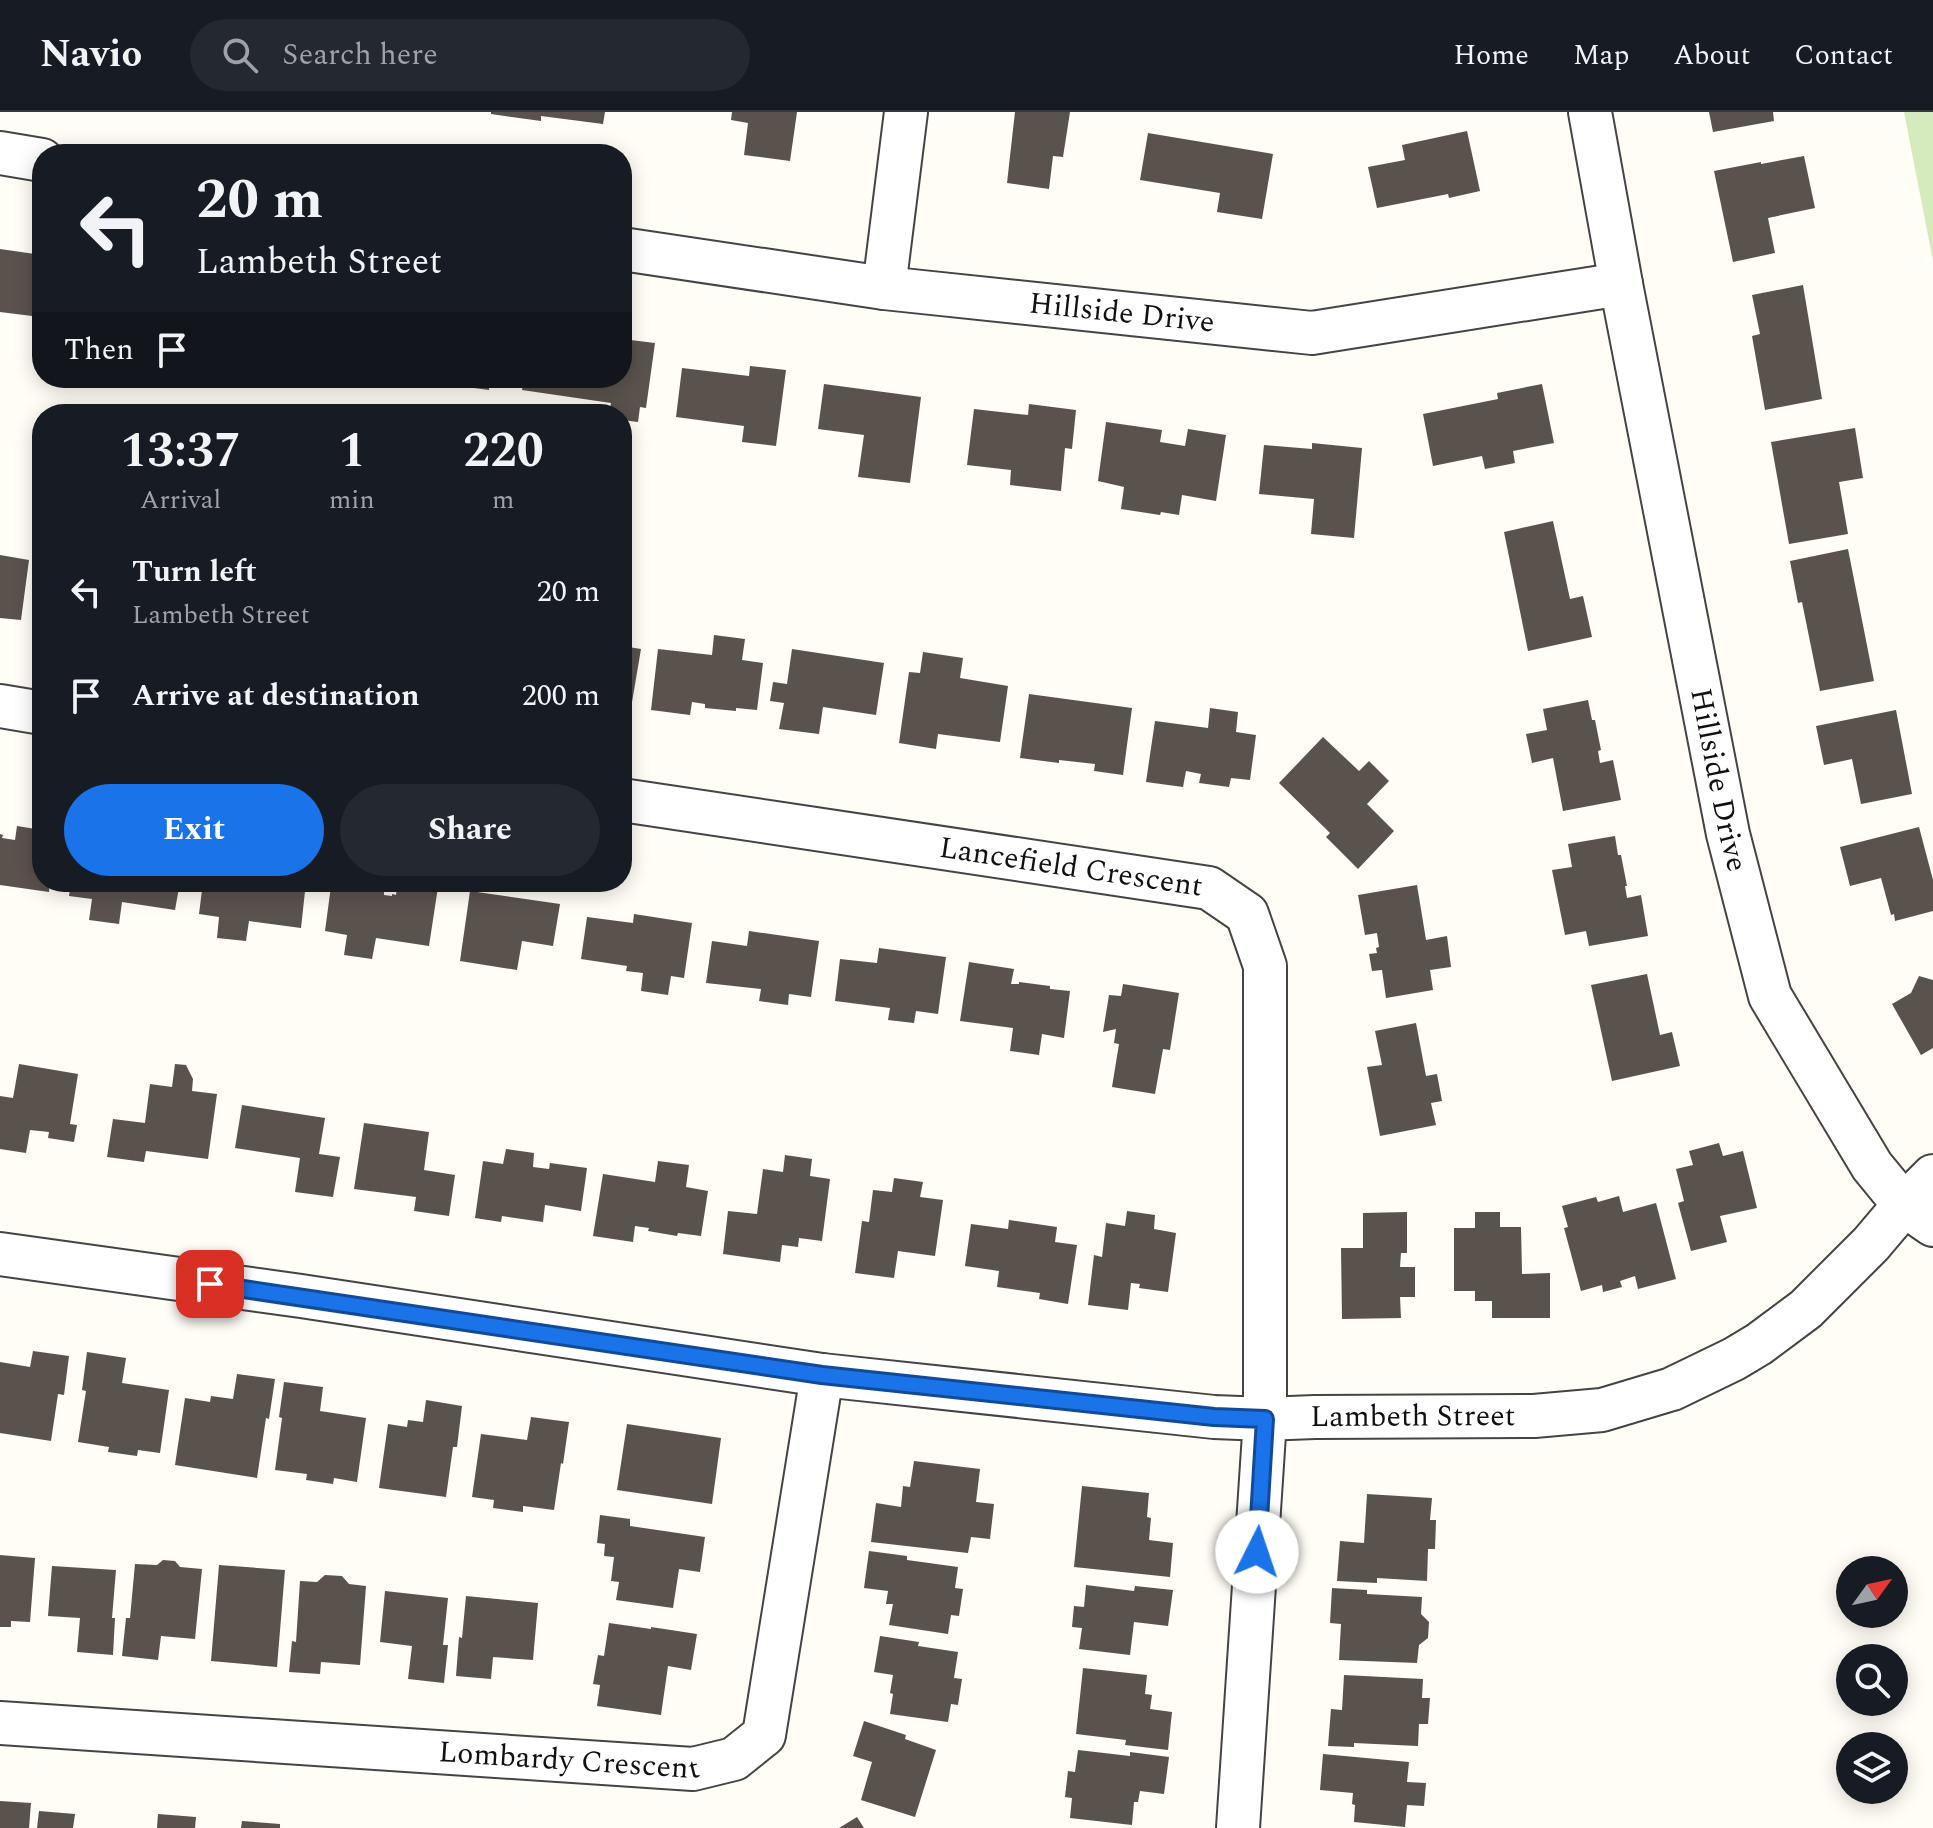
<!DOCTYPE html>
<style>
body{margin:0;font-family:Spectral,serif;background:#242831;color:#f1f3f6;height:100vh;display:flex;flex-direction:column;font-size:30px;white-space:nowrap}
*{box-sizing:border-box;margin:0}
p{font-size:26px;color:#9ea1a6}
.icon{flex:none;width:44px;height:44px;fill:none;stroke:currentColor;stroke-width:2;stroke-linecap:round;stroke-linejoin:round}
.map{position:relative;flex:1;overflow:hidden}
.drawer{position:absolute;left:32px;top:292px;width:600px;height:488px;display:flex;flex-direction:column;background:#171b24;border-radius:32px;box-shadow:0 4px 20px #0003}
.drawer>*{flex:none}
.hud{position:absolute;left:32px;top:32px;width:600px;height:244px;border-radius:32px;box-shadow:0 4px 20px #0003;background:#171b24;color:#f1f3f6;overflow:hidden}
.needle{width:52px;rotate:57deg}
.tools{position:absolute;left:1836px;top:1444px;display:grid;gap:16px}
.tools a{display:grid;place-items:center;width:72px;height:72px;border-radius:50%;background:#171b24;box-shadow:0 4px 20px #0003;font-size:40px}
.pin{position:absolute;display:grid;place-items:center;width:68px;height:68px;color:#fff;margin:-34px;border-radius:16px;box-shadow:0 4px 12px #0006}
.me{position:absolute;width:88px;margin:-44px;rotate:4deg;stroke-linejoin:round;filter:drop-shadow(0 0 6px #0008)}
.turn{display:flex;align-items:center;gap:28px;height:168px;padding:0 32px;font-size:36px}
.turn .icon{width:104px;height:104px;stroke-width:2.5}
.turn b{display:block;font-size:56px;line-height:68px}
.then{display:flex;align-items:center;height:76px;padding:0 32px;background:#0003;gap:16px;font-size:30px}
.eta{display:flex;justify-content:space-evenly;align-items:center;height:136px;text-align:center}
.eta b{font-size:48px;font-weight:700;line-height:56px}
.cta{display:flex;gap:16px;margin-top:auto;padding:16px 32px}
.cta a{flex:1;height:92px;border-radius:48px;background:#1a73e8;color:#fff;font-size:32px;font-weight:700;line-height:92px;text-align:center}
.cta a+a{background:#242831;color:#f1f3f6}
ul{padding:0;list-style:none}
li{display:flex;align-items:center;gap:24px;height:104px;padding:0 32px}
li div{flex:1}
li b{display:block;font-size:30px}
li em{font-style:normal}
header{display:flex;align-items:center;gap:48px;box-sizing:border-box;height:112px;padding:0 40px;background:#171b24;border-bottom:2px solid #363941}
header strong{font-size:38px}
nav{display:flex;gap:44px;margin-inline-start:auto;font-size:28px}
.search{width:560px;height:72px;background:#242831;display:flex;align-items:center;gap:20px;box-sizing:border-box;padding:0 28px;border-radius:44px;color:#9ea1a6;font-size:30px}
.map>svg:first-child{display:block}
.green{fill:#d5ebbd}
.building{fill:#5a524d}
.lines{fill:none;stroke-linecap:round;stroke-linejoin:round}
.minor-casing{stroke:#444;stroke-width:46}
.minor{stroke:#fff;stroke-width:42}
.route-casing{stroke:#114b97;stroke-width:20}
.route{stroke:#1a73e8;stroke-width:14}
.labels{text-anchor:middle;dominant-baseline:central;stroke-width:8;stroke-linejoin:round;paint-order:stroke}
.street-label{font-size:30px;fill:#111;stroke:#fff}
</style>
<header>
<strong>Navio</strong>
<div class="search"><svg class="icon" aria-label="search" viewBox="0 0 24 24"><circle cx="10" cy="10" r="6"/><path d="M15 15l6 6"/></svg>Search here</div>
<nav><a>Home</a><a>Map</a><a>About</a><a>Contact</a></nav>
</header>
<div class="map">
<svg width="1933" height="1716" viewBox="0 0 1933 1716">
<rect width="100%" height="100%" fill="#fffdf5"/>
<path class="green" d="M1904,0h29v149z"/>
<g class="building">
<path d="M491,0h114l-2,12 -62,-8v5l-50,-7z"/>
<path d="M732,0h65l-7,49 -46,-6 4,-32 -17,-3z"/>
<path d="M1015,0h55l-7,45 -10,-1 -4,33 -42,-6z"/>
<path d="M1709,0h64l1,9 -61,11z"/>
<path d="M1467,19l13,60 -31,7 -1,-4 -71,14 -9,-41 37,-7 -3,-15z"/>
<path d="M1148,21l125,21 -11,65 -45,-7 3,-19 -80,-13z"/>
<path d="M1804,44l11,52 -47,10 7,35 -42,9 -19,-91 47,-9v2z"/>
<path d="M0,137l42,6v59l-2,3 -40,-5z"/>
<path d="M1803,173l19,114 -57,11 -13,-74 8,-2 -8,-39z"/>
<path d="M622,227l33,4 -9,65 -6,-1 -2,15 -16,-2v-6h-13l2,-11 -89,-13 2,-12h98z"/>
<path d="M750,254l36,4 -10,76 -34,-4 2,-16 -68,-9 6,-49 67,8z"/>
<path d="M414,266h76l-1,12 -75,-10z"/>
<path d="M824,272l97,13 -11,86 -52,-6 6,-42 -46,-6z"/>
<path d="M1542,272l12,59 -41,8 2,12 -30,6 -3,-13 -49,10 -10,-52 75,-15 -1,-6z"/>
<path d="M1029,292l47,6 -4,39 -7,-1 -4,43 -51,-6 1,-15 -44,-5 7,-56 54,6z"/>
<path d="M1106,310l56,8 -2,12 25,4 3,-17 38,6 -10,66 -34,-6 -3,20 -18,-3 -1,3 -39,-6 3,-22 -26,-6z"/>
<path d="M1855,316l8,50 -24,4 9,52 -59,10 -18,-102z"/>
<path d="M1312,331l50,5 -8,90 -43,-4 3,-35 -55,-5 5,-49 48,4z"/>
<path d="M1553,409l17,78 13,-3 9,41 -64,14 -24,-119z"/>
<path d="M1848,437l26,132 -54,10 -18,-89 -4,1 -8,-42z"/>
<path d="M0,443l29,5 -8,60 -21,-2z"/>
<path d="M714,523l31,4 -3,21 21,3 -6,47 -21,-2v3l-31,-3v-4l-13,-2 -2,13 -39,-5 7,-61 54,6z"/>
<path d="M622,534l19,3 -10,59 -9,-2z"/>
<path d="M792,537l92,14 -8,52 -53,-8 -4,27 -40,-5 5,-26 -14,-2 3,-19 14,2z"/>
<path d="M923,540l40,6 -3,20 48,8 -8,56 -62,-8 -2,15 -37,-6 10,-71 11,1z"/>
<path d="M1029,582l103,14 -9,67 -29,-4 1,-7 -36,-4v3l-39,-5z"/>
<path d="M1588,588l4,20h3l6,30 -3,1 2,12 13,-3 8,40 -58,11 -10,-53 -21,5 -6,-29 21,-4 -4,-21z"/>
<path d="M1210,596l28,4 -2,20 20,3 -6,45 -19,-2 -2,9 -30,-4 2,-9 -15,-3 -3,16 -37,-5 9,-61 53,7z"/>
<path d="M1896,598l16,84 -51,10 -9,-45 -28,6 -8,-39z"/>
<path d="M1323,625l36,34 10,-10 20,20 -22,23 27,27 -36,38 -32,-32 4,-4 -51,-50z"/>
<path d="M17,714l25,4v52h8l-1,10 -49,-7v-51l3,1 -1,3 13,2z"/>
<path d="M1919,715l14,53v31l-38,10 -1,-7 -3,1 -10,-37 -31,8 -10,-39z"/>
<path d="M1615,724l3,19h3l6,31h-2l2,12 14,-3 7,41 -59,10 -3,-15 -21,4 -13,-65 20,-3 -4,-23z"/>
<path d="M71,770h109l-5,28 -53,-8 -3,22 -30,-4 3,-21 -23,-3z"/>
<path d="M203,770h103l-5,46 -52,-7 -3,20 -29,-3 2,-21 -20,-3z"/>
<path d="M398,770l40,5 -9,59 -53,-8 -4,21 -28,-4 3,-20 -22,-4 6,-45 20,3 1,-3 32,5v4l8,1v-2l4,1z"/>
<path d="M1417,773l9,55 21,-4 4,31 -21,3 3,20 -47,8 -4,-28 -10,1 -3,-17 8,-1 -1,-5 3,-1 -2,-14 -12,2 -7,-40z"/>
<path d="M470,779l90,13 -7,42 -31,-5 -5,29 -57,-9z"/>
<path d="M634,802l58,9 -8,55 -13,-2 -3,19 -27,-4 2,-18 -17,-2 1,-5 -46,-7 6,-42 46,6z"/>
<path d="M749,819l70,10 -8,56 -22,-3 -1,11 -29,-4 2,-12 -55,-6 6,-42 35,5z"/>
<path d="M879,836l67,9 -8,57 -22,-3 -2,12 -26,-3 2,-12 -55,-7 5,-42 37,4z"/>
<path d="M969,850l45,7 -3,15h8v-2l31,4v3l20,2 -6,47 -22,-4 -3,21 -29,-4 3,-23 -53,-7z"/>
<path d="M1647,862l13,61 12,-3 8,34 -68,15 -21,-96z"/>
<path d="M1919,864l14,4v68l-12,7 -29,-51 19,-11z"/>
<path d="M1123,872l56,9 -9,57 -7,-1 -8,45 -43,-7 7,-43 -5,-1 2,-14 -13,3 6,-37 12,1z"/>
<path d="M1416,911l10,53 11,-2 5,27 -11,2 5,22 -56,11 -13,-69 15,-2 -7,-34z"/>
<path d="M19,952l59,10 -8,50 7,1 -3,17 -26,-4 1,-6 -19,-2 -4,23 -26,-4v-53l13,2z"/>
<path d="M175,952l11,1 7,14 -1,12 25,3 -9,65 -62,-8 -2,11 -37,-5 6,-38 32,4 5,-39 22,3z"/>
<path d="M242,993l83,13 -6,36 21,3 -7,40 -38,-5 5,-34 -65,-10z"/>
<path d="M364,1011l65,9 -5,38 31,5 -6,41 -35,-5 2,-14 -62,-8z"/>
<path d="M1719,1031l4,13 20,-5 14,57 -37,8 7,26 -36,9 -13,-48 6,-2 -8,-32 17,-4 -4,-14z"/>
<path d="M506,1037l28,4 -1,14 16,2 1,-6 37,5 -6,43 -36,-6 -2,17 -41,-6 -1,6 -26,-4 8,-57 20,3z"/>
<path d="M785,1043l27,4 -2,17 20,3 -8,62 -23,-3 -1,9 -16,-2 -2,17 -57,-8 5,-43 29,3 6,-45 20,3z"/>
<path d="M658,1049l31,4 -3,22 22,4 -7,45 -23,-3 -1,3 -29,-5 1,-3 -14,-2 -2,16 -40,-6 10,-62 52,8z"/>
<path d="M894,1066l29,4 -3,15 23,3 -8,56 -37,-5 -4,27 -39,-5 7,-52 7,1 4,-32 19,2z"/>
<path d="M1619,1084l4,16 33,-9 20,76 -38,10 -3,-13 -15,5 2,6 -19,5 -1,-7 -21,6 -17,-63 4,-1 -6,-21 34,-9 2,5z"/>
<path d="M1127,1099l28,4 -1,14 22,4 -8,59 -29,-4 1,-4 -9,-1 -3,27 -40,-5 6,-50 8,2 4,-34 19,3z"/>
<path d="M1407,1100v41h-6l-1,14h15v30h-15l1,21 -59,1 -1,-71h22v-35z"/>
<path d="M1475,1100h25v15h21l1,47 28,-1v45h-58v-17h-17v-10h-21v-63h21z"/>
<path d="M1009,1108l48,7 -2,15 22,3 -9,59 -29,-5 1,-6 -43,-6 2,-16 -34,-5 6,-42 37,5z"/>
<path d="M33,1239l36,5 -5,39 -6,-1 -7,47 -51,-8v-71l30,5z"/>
<path d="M87,1240l39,6 -4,25 47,7 -9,63 -22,-3 -1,6 -29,-4 1,-5 -31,-5 8,-51 -4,-1z"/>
<path d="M237,1262l38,5 -6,40 -3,-1 -9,60 -82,-13 10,-67 25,4 1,-6 22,3z"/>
<path d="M284,1270l39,5 -3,24 46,7 -9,64 -23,-4 -1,6 -27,-4 1,-6 -32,-4 7,-52 -3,-1z"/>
<path d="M426,1288l36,6 -5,41h-4l-7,50 -67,-9 9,-64 19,3 1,-7 15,2z"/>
<path d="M531,1305l38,5 -6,42 -2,-1 -7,47 -31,-4v6l-30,-4 1,-8 -22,-3 9,-63 46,6z"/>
<path d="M627,1312l94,14 -9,66 -95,-14z"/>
<path d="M914,1349l66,8 -4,33 18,2 -4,35 -19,-2 -3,16 -97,-11 5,-39 25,4 2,-21 7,1z"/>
<path d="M1082,1374l67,7 -2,24 4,1 -2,22 24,3 -3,34 -96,-10z"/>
<path d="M1367,1382l65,4 -2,22h6l-1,29h-7l-1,32 -50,-3v5l-40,-2 3,-40 24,2z"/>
<path d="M600,1403l30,4v7l75,11 -5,35 -21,-3 -6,39 -57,-8 3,-18 -8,-1 3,-24 -10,-1 1,-12 -8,-1z"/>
<path d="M869,1439l38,5v4l51,7 -3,21 8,1 -4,27 -8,-1 -3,19 -59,-9 4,-21h-7l2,-13 -24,-3z"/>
<path d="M0,1443l35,3 -5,64 -19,-1v6h-11z"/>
<path d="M163,1448l12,1 5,6 22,2 -7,70 -34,-3 -3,24 -36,-4 4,-38h4l5,-54 22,1z"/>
<path d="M219,1453l66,5 -8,97 -66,-6z"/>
<path d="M52,1454l64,4 -4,48h3l-2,37 -36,-3 3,-34 -32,-2z"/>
<path d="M325,1463l17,1 7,8 17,2 -6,79 -39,-3 -1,12 -31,-2 3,-31 4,1 4,-61 17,1z"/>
<path d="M1086,1473l48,6 1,-5 38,4 -5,36 -34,-4 -4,33 -51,-6 3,-21 -10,-1 2,-21 10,1z"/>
<path d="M1332,1476l35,2v4l55,3 -1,17 8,8 -1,16 -9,7 -2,18 -78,-3 2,-36 -11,-1z"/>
<path d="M385,1479l63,7 -5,47h5l-4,38 -36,-4 4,-33 -32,-4z"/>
<path d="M466,1484l72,7 -5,57 -40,-3 -2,22 -35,-3 3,-39 3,1z"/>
<path d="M609,1511l42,6v-2l46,7 -6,36 -23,-4 -7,49 -64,-9 3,-21 -7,-1 5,-29 6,1z"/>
<path d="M880,1524l39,6 -1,4 40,6 -4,26 8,1 -4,26 -7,-1 -3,18 -58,-8 3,-20 -3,-1 3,-18 -19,-3z"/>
<path d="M1083,1556l64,7 -2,19 7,1 -2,14 22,3 -4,38 -43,-5 1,-5 -50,-6z"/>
<path d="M1344,1563l79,4 -1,19h8l-2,26h-9l-1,22 -64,-3v4l-26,-1 3,-37 11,1z"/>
<path d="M864,1609l42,14 -1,4 31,11 -21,67 -54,-17 11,-38 -19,-6z"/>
<path d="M1078,1638l52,6v-4l39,5 -5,37 -24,-3 -2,11h-4l-2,23 -62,-7 2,-20 -7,-1 3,-26 7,1z"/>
<path d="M1323,1642l86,8 -2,20 19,1 -2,23 -17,-1 -2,22 -51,-5 1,-17 -3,-1 1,-11 -33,-3z"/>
<path d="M0,1689l31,2 -2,25h-29z"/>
<path d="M39,1699l36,3 -2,14h-36z"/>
<path d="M158,1702l38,3 -1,11h-38z"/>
<path d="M857,1705l7,11h-25z"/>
<path d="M242,1709l38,3v4h-39z"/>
</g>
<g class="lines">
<defs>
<g id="minor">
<path id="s1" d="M1590,0l31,172 107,550 42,162 102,170 32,39 29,20"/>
<path d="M0,41l42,7"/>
<path id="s2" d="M622,137l262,39 428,45 309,-49"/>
<path d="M884,176l22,-176"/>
<path d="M0,594l42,7"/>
<path id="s3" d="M622,688l587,88 38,26 18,52v453l-27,409"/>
<path id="s4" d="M0,1142l301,42 521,79 392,42 51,2 50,-2 219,-1 68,-6 70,-21 62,-30 25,-15 47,-35 65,-65 33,-39 29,-29"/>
<path id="s5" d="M0,1611l693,46 41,-10 30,-24 58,-360"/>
</g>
</defs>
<use href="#minor" class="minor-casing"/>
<use href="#minor" class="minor"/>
</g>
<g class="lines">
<defs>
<path id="route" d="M210,1172l612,91 392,42 51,2 -8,133"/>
</defs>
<use href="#route" class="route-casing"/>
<use href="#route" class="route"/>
</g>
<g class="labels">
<g class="street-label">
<text stroke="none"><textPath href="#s2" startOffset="504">Hillside Drive</textPath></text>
<text stroke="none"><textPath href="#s1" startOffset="680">Hillside Drive</textPath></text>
<text stroke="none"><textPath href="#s3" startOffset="454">Lancefield Crescent</textPath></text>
<text stroke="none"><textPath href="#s4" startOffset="1424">Lambeth Street</textPath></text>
<text stroke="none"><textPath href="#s5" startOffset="570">Lombardy Crescent</textPath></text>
</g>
</g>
</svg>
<div class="tools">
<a><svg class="needle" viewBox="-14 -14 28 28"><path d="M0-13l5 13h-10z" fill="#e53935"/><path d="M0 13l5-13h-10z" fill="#9ea1a6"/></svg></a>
<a><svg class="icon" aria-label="search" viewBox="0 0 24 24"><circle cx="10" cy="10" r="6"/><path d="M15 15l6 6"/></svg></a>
<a><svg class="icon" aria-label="layers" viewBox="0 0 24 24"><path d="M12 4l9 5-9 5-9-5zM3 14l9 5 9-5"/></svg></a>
</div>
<div class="pin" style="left:210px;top:1172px;background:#d93025"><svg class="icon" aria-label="arrive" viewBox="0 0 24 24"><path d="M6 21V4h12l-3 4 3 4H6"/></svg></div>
<svg class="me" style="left:1257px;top:1440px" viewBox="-20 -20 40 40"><circle r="19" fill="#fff"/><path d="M0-13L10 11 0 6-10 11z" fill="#1a73e8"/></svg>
<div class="hud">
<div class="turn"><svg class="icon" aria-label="left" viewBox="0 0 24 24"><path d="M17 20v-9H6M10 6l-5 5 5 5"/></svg><div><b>20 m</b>Lambeth Street</div></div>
<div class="then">Then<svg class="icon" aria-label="arrive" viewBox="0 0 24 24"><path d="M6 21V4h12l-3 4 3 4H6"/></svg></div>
</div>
<section class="drawer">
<div class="eta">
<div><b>13:37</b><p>Arrival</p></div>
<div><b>1</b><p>min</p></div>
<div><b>220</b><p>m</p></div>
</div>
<ul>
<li><svg class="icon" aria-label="left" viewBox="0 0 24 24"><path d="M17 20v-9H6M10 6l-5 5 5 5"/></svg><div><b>Turn left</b><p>Lambeth Street</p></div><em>20 m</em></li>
<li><svg class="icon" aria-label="arrive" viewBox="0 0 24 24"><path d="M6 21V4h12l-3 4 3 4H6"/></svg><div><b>Arrive at destination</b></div><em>200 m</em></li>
</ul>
<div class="cta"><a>Exit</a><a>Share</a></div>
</section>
</div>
